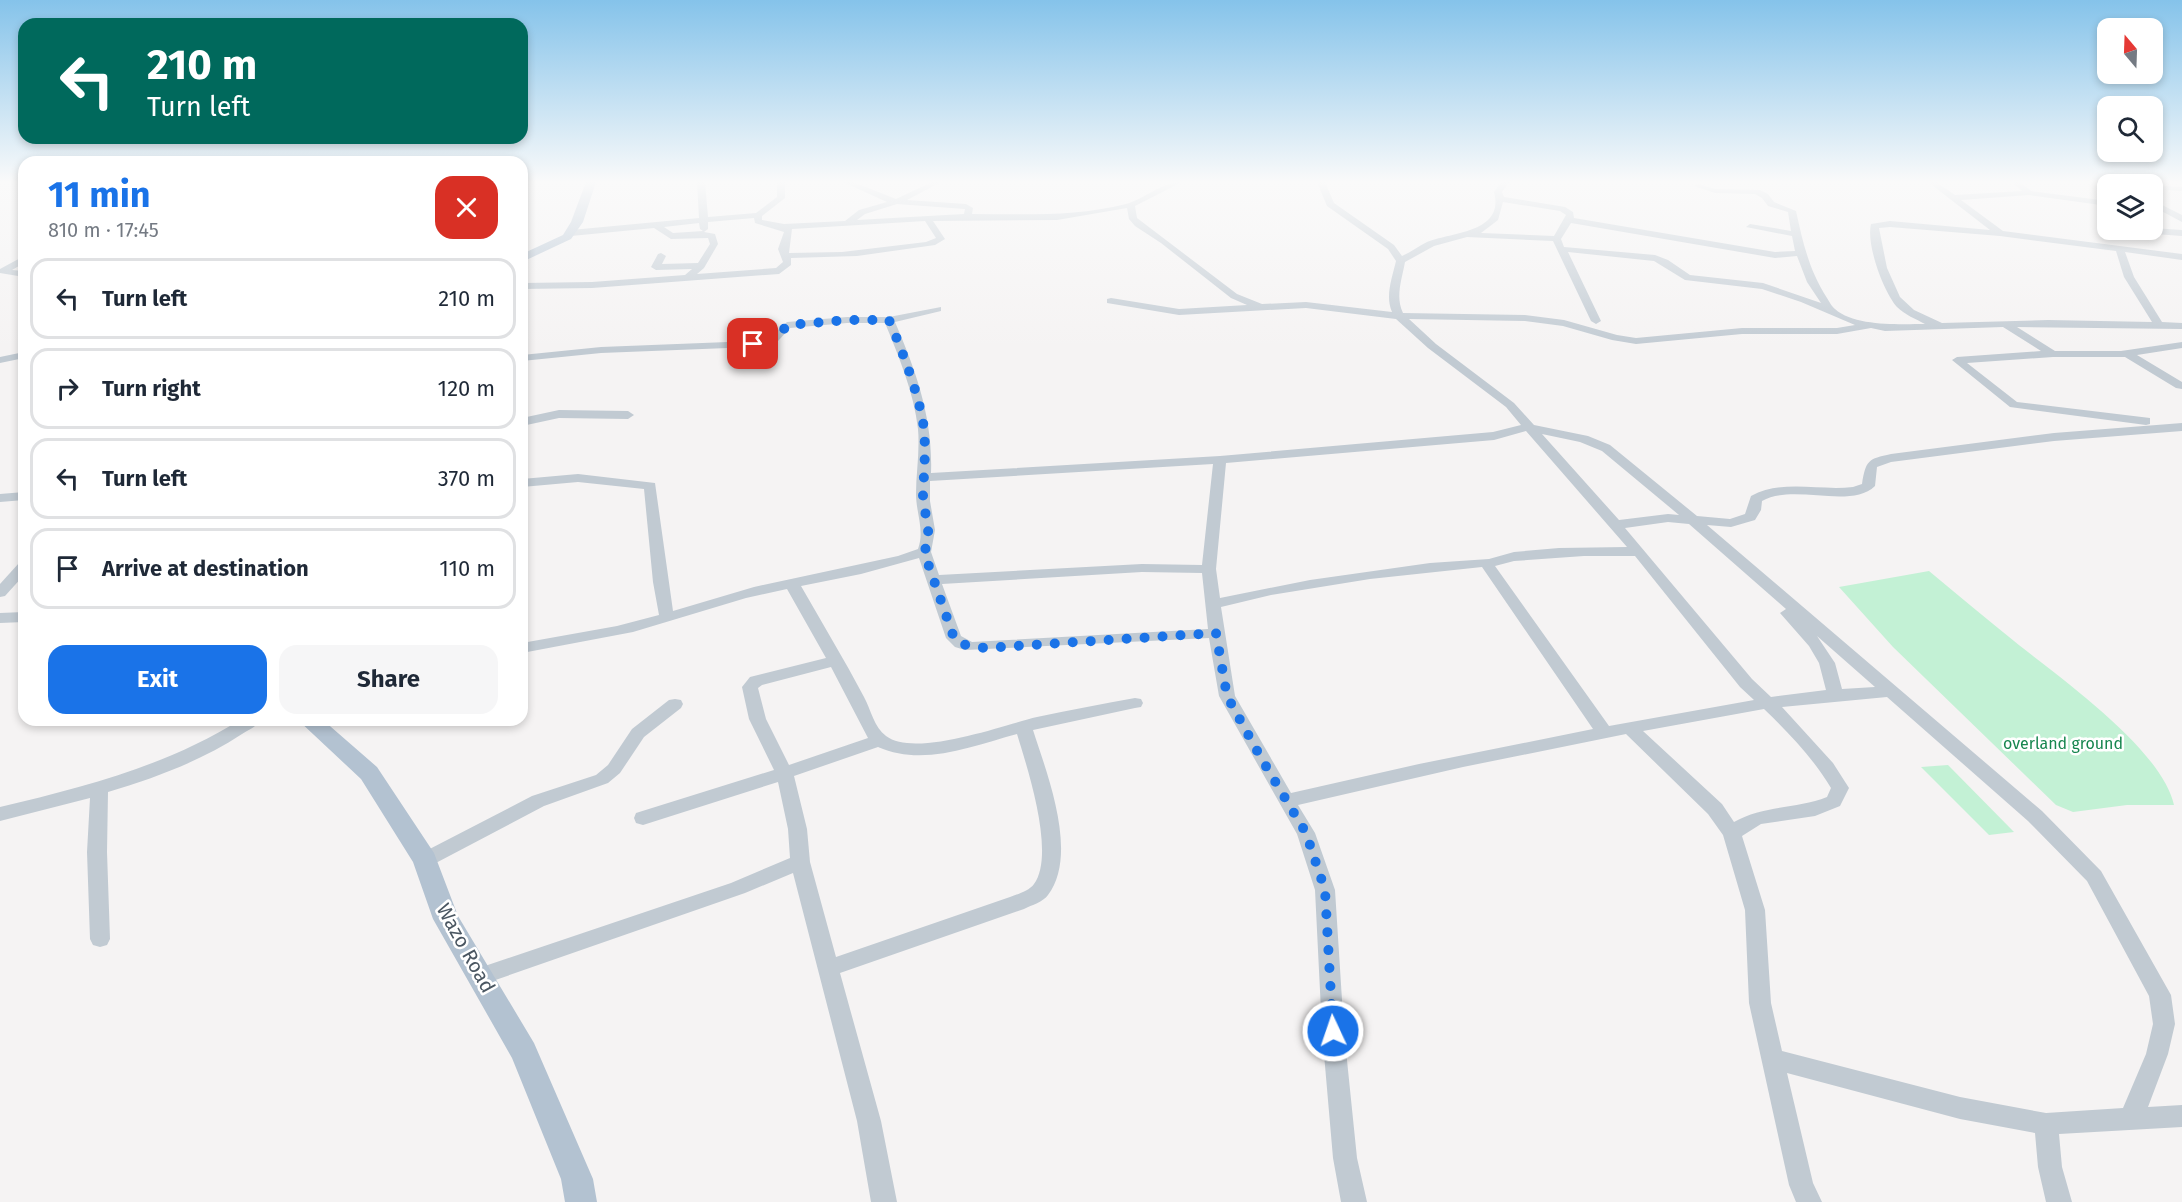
<!DOCTYPE html>
<meta charset="utf-8">
<style>
body{margin:0;font-family:"Fira Sans",sans-serif;background:#f6f6f7;color:#1f2937;height:100vh;display:flex;flex-direction:column;font-size:22px;white-space:nowrap}
*{box-sizing:border-box;margin:0}
p{font-size:20px;color:#747a83}
.icon{flex:none;width:33px;height:33px;fill:none;stroke:currentColor;stroke-width:2;stroke-linecap:round;stroke-linejoin:round}
.map{position:relative;flex:1;overflow:hidden}
.drawer{position:absolute;left:18px;top:156px;width:510px;height:570px;display:flex;flex-direction:column;background:#fff;border-radius:18px;box-shadow:0 3px 9px #0003}
.drawer>*{flex:none}
.hud{position:absolute;left:18px;top:18px;width:510px;height:126px;border-radius:18px;box-shadow:0 3px 9px #0003;background:#00695c;color:#fff;overflow:hidden}
.needle{width:39px;rotate:341deg}
.buttons{position:absolute;left:2097px;top:18px;display:grid;gap:12px}
.buttons a{display:grid;place-items:center;width:66px;height:66px;border-radius:12px;background:#fff;box-shadow:0 3px 9px #0003;font-size:30px}
.pin{position:absolute;display:grid;place-items:center;width:51px;height:51px;color:#fff;margin:-26px;border-radius:12px;box-shadow:0 3px 9px #0006}
.me{position:absolute;width:66px;margin:-33px;rotate:357deg;stroke-linejoin:round;filter:drop-shadow(0 0 4px #0008)}
.turn{display:flex;align-items:center;gap:21px;height:126px;padding:0 30px;font-size:27px}
.turn .icon{width:78px;height:78px;stroke-width:2.5}
.turn b{display:block;font-size:42px;line-height:51px}
.round{display:grid;place-items:center;flex:none;width:63px;height:63px;border-radius:18px;background:#f6f6f7}
.headline{display:flex;align-items:center;justify-content:space-between;height:102px;padding:0 30px}
h1{font-size:36px;font-weight:700;line-height:45px;color:#1a73e8}
.cta{display:flex;gap:12px;margin-top:auto;padding:12px 30px}
.cta a{flex:1;height:69px;border-radius:18px;background:#1a73e8;color:#fff;font-size:24px;font-weight:700;line-height:69px;text-align:center}
.cta a+a{background:#f6f6f7;color:#1f2937}
ul{padding:0;list-style:none}
li{display:flex;align-items:center;gap:18px;height:81px;margin:0 12px 9px;padding:0 18px;border:3px solid #e0e1e3;border-radius:18px}
li div{flex:1}
li b{display:block;font-size:22px}
li em{font-style:normal}
.map>svg:first-child{display:block}
.green{fill:#c3f1d5}
.lines{fill:none;stroke-linecap:round;stroke-linejoin:round}
.minor{fill:#c1cad2;fill-rule:evenodd}
.major{fill:#b3c2d1;fill-rule:evenodd}
.route{stroke:#1a73e8;stroke-width:10;stroke-dasharray:0 18}
.labels{text-anchor:middle;dominant-baseline:central;stroke-width:5;stroke-linejoin:round;paint-order:stroke}
.park-label{font-size:16px;fill:#17864f;stroke:#fff}
.near-street-label{font-size:20px;fill:#4a5661;stroke:#fff}
</style>
<div class="map">
<svg width="2182" height="1202" viewBox="0 0 2182 1202">
<rect width="100%" height="100%" fill="#f5f3f3"/>
<g class="green">
<path d="M1929,571c28,23 56,47 85,70 46,37 147,107 160,164h-47l-54,7 -17,-7 -163,-158 -54,-60z"/>
<path d="M1948,765l66,67 -25,3 -68,-68z"/>
</g>
<g class="lines">
<g class="minor">
<path d="M697,182h8l3,35 48,-4 21,-16v-15h8v16l-23,18v4l22,4 61,-3 14,-11 28,-8 -44,-20h10l43,17 36,-17h9l-34,18 59,4 7,4 -1,6c52,0 103,3 154,-10 19,-5 35,-22 56,-22l-47,24 2,12 100,76 25,10 44,-2 86,10c-7,-16 0,-34 4,-51l-8,-12 -61,-43 -10,-24h8l9,21 60,42 8,11c9,-4 17,-10 25,-14 24,-10 78,-9 67,-50l7,-10h8l-7,10 2,5 61,10 8,5 1,6 201,34 20,-1 -3,-15 -46,-9 4,-3 41,7 -3,-19 -20,-6 -6,-8 -7,-4 -40,-1 -21,-7 4,-2 17,5 45,1 8,4 6,8 22,9c7,32 13,59 31,87 2,3 5,9 8,11 20,18 66,15 90,15 -9,-5 -20,-9 -28,-17 -14,-16 -31,-63 -26,-83l19,-3 100,9 -62,-48h8l19,13 67,-4 -10,-9h8l11,9 77,10v5l-79,-11 -68,5 42,31 179,23v6l-57,-8 9,25 28,45 20,1v6l-165,-2 38,24h66l61,-9v6l-45,7 45,27v7l-6,-1 -51,-31h-72l-86,6 50,39 133,16v6l-4,1 -136,-18 -58,-47 5,-3 84,-6 -38,-24 -118,4 -14,-3 -34,6h-95l-106,10 -24,-4 -49,-14 -38,-5 -116,-2 27,25 78,59 20,22 54,11 22,9 87,71 33,3 15,-5 6,-18c32,-17 67,-5 102,-9l9,-3c4,-24 6,-25 29,-30l163,-21 128,-10v8l-128,10 -163,21 -14,5 -2,19c-25,24 -81,-3 -113,15l-1,9 -6,10 -24,7 -24,-2 335,286 59,60 70,124 4,29 -7,30 -20,53 34,-2v22l-123,7 3,33 10,35h-26l-8,-35 -3,-34 -75,-14 -173,-46 26,110 9,19h-26l-7,-17 -40,-182 -4,-93 -22,-75 -15,-21 -82,-80 -163,33 -165,38 17,28 20,57 9,141 13,127 10,44h-26l-8,-44 -11,-127 -7,-141 -18,-56 -78,-138 -10,-58 -244,12 -10,-3 -9,-9 -27,-80 -58,16 -60,12c21,37 43,73 63,111 7,13 10,30 22,39 29,22 117,-11 151,-19 32,-7 65,-13 98,-19l6,1 2,4 -2,4 -6,1 -102,22c14,44 46,124 15,165 -5,7 -16,10 -24,14l-184,64 41,148 16,81h-26l-14,-81 -64,-248 -48,20 -264,92 -8,-3 -3,-6 3,-6 258,-87 59,-25 -2,-29 -10,-47 -135,43 -7,-2 -2,-5 2,-5 138,-43 -25,-51 -7,-32 8,-10 76,-19 -39,-69 -41,9 -113,34 -111,21v-10l95,-17 42,-11 -6,-33 -9,-93 -66,-7 -56,5v-8l56,-5 77,9 18,128 81,-24 144,-31 20,-7c7,-18 -2,-36 -2,-55 0,-21 4,-43 2,-65 -4,-36 -19,-72 -33,-106h-38l-57,5 -12,13 -25,6 -152,6 -79,8v-6l79,-8 152,-6 17,-4 17,-15 60,-5h42l52,-10v4l-46,11c21,49 38,96 36,151l289,-17 273,-24 28,-7 -15,-18 -78,-59 -32,-29 -90,-11 -127,7 -72,-12v-4l4,-1 68,11 68,-4 -16,-7 -70,-55 -26,-17 -6,-7 -2,-11 -70,12 -124,1 12,18 -10,6 -78,11 -66,2v7l-12,9 -187,14 -70,1v-6l70,-1 93,-7 7,-6 -36,1 -5,-3 7,-13 3,-1 5,3 -4,8 36,-1 12,-19 -2,-6 -37,1 -17,-11 -83,8 -4,-3 4,-3 128,-12zM1503,202l57,9 6,4 -12,21 -73,-3 17,-13zM897,204l68,5 -1,5 -107,6 8,-6zM754,218l1,5 29,9 -6,17 5,13 -7,6 -79,6 7,-6 14,-24 -3,-10 -11,-2 4,-3v-7zM925,221l11,17 -10,4 -84,10 -53,1 3,-24zM699,223l1,6 3,2 -30,2 -9,-6zM1571,223l204,35 22,-2 10,26 14,21 -58,-20 -73,-8 -22,-15 -13,-5 -91,-8 -3,-8zM1890,227l110,9 116,15 8,26 28,45 -104,-2 -106,3 -28,-13 -14,-13 -13,-29 -8,-40zM1467,237l86,4 38,80 5,3 5,-3 -33,-69 86,9 31,19 77,9 39,13 54,23 -18,3h-95l-106,10 -19,-3 -53,-15 -39,-5 -122,-2c-8,-16 -1,-34 2,-51l29,-16zM1526,431l101,116 -68,1 -45,4 -25,7 -59,4 -120,17 -90,18 -4,-29 10,-106 268,-23zM1542,434l38,8 22,9 77,64 -11,-1 -49,6zM1213,464l-11,101 -60,-1 -203,11 -8,-23 4,-22 -5,-29v-20zM1668,522l21,2 97,85 -6,4 29,33 10,17 7,27 -55,7 -19,-18 -127,-151zM1584,556h51l105,131 14,13 -145,26 -114,-160 19,-5zM1482,567l111,162 -174,35 -128,29 -56,-97 -14,-89 50,-12 99,-16zM1142,572l60,1 6,56 -236,13 -11,-6 -19,-52zM1817,636l58,51 -33,2 -7,-26zM831,667l37,71 -79,27 -23,-46 -8,-31 4,-3zM1887,697l141,124 59,60 62,115 4,28 -7,30 -23,54 -77,5 -86,-16 -178,-46 -11,-48 -6,-93 -23,-74 19,-12 54,-8 25,-10 9,-18 -16,-25 -51,-56zM1764,709c25,24 49,49 67,79l-4,9c-30,12 -64,8 -93,25l-12,-18 -79,-73zM1017,734c10,33 39,120 17,150 -5,7 -16,10 -24,13l-174,60 -26,-95 -3,-33 -13,-53 84,-29c45,20 94,-1 139,-13z"/>
<path d="M2105,182h15l5,2h-15z"/>
<path d="M2152,185l30,2v4l-30,-2z"/>
<path d="M2152,200l30,15v7l-30,-16z"/>
<path d="M2152,228l30,2v6l-40,-3 -4,-3z"/>
<path d="M24,256v7l-12,7 12,1v6l-24,-4v-4z"/>
<path d="M24,352v6l-24,5v-6z"/>
<path d="M559,410l69,1 6,4 -6,4 -69,-1 -37,8v-8z"/>
<path d="M24,492v8l-24,2v-8z"/>
<path d="M24,562v13l-19,21 -5,1v-13l19,-21z"/>
<path d="M24,612v10l-24,1v-10z"/>
<path d="M675,699l6,1 2,4 -2,4 -37,29 -24,36 -12,10 -64,23 -112,59 -7,2 -7,-2 -3,-5 3,-5 114,-59 64,-21 12,-10 24,-36 37,-29z"/>
<path d="M240,720h21c-5,7 -12,10 -19,14 -41,27 -87,44 -134,58l-1,60 3,87 -3,6 -7,2 -7,-2 -3,-6 -3,-87 3,-54 -90,23v-14c84,-20 166,-41 240,-87z"/>
</g>
<g class="major">
<path d="M586,182h10l-13,40 -12,17 -49,23v-8l41,-19 8,-13z"/>
<path d="M298,720h25l54,47 57,86 24,63 76,127 59,136 4,23h-32l-4,-23 -49,-121 -79,-139 -20,-57 -52,-83z"/>
</g>
</g>
<linearGradient id="sky" x2="0" y2="1"><stop stop-color="#85c3ea"/><stop offset="0.52" stop-color="#fafafa"/><stop offset="1" stop-color="#fafafa" stop-opacity="0"/></linearGradient>
<rect width="2182" height="350" fill="url(#sky)"/>
<g class="lines">
<path class="route" d="M753,344l21,-5 14,-14 59,-5h42c13,30 31,77 35,109 2,22 0,43 -1,65 0,20 11,38 1,58l30,86 7,6 24,4 231,-15 11,63 34,62 45,75 19,57 8,141"/>
</g>
<g class="labels">
<g class="park-label">
<text x="2063" y="743">overland ground</text>
</g>
<g class="near-street-label">
<text transform="translate(466 948) rotate(61)">Wazo Road</text>
</g>
</g>
</svg>
<div class="buttons">
<a><svg class="needle" viewBox="-14 -14 28 28"><path d="M0-13l5 13h-10z" fill="#e53935"/><path d="M0 13l5-13h-10z" fill="#747a83"/></svg></a>
<a><svg class="icon" aria-label="search" viewBox="0 0 24 24"><circle cx="10" cy="10" r="6"/><path d="M15 15l6 6"/></svg></a>
<a><svg class="icon" aria-label="layers" viewBox="0 0 24 24"><path d="M12 4l9 5-9 5-9-5zM3 14l9 5 9-5"/></svg></a>
</div>
<div class="pin" style="left:753px;top:344px;background:#d93025"><svg class="icon" aria-label="arrive" viewBox="0 0 24 24"><path d="M6 21V4h12l-3 4 3 4H6"/></svg></div>
<svg class="me" style="left:1333px;top:1031px" viewBox="-20 -20 40 40"><circle r="17" fill="#1a73e8" stroke="#fff" stroke-width="3"/><path d="M0-11L8 9 0 5-8 9z" fill="#fff"/></svg>
<div class="hud">
<div class="turn"><svg class="icon" aria-label="left" viewBox="0 0 24 24"><path d="M17 20v-9H6M10 6l-5 5 5 5"/></svg><div><b>210 m</b>Turn left</div></div>
</div>
<section class="drawer">
<div class="headline"><div><h1>11 min</h1><p>810 m · 17:45</p></div><a class="round" style="background:#d93025;color:#fff"><svg class="icon" aria-label="close" viewBox="0 0 24 24"><path d="M6 6l12 12M18 6L6 18"/></svg></a></div>
<ul>
<li><svg class="icon" aria-label="left" viewBox="0 0 24 24"><path d="M17 20v-9H6M10 6l-5 5 5 5"/></svg><div><b>Turn left</b></div><em>210 m</em></li>
<li><svg class="icon" aria-label="right" viewBox="0 0 24 24"><path d="M7 20v-9h11M14 6l5 5-5 5"/></svg><div><b>Turn right</b></div><em>120 m</em></li>
<li><svg class="icon" aria-label="left" viewBox="0 0 24 24"><path d="M17 20v-9H6M10 6l-5 5 5 5"/></svg><div><b>Turn left</b></div><em>370 m</em></li>
<li><svg class="icon" aria-label="arrive" viewBox="0 0 24 24"><path d="M6 21V4h12l-3 4 3 4H6"/></svg><div><b>Arrive at destination</b></div><em>110 m</em></li>
</ul>
<div class="cta"><a>Exit</a><a>Share</a></div>
</section>
</div>
